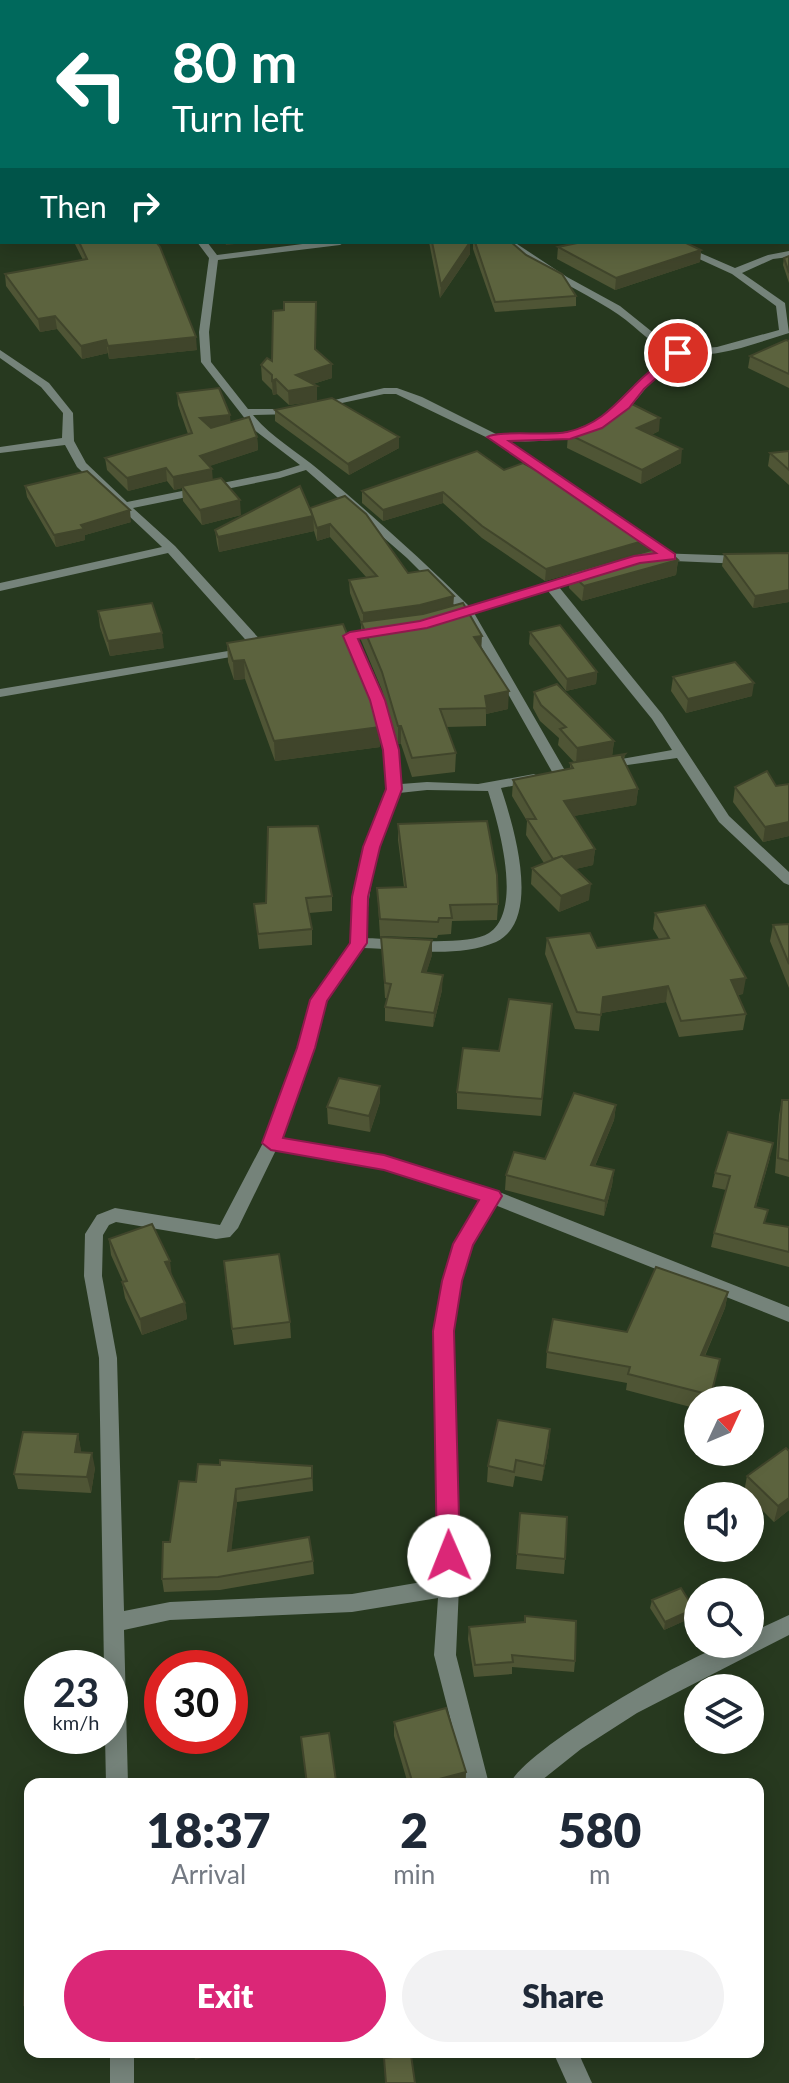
<!DOCTYPE html>
<style>
body{margin:0;font-family:Lato,sans-serif;background:#f2f2f3;color:#1f2937;height:100vh;display:flex;flex-direction:column;font-size:30px;white-space:nowrap}
*{box-sizing:border-box;margin:0}
p{font-size:26px;color:#747a83}
.icon{flex:none;width:44px;height:44px;fill:none;stroke:currentColor;stroke-width:2;stroke-linecap:round;stroke-linejoin:round}
.map{position:relative;flex:1;overflow:hidden}
.panel{position:absolute;left:24px;top:1778px;width:740px;height:280px;display:flex;flex-direction:column;background:#fff;border-radius:16px;box-shadow:0 4px 20px #0003}
.panel>*{flex:none}
.banner{position:absolute;left:0px;top:0px;width:790px;height:244px;box-shadow:0 4px 20px #0003;background:#00695c;color:#fff;overflow:hidden}
.needle{width:52px;rotate:46deg}
.tools{position:absolute;left:684px;top:1386px;display:grid;gap:16px}
.tools a{display:grid;place-items:center;width:80px;height:80px;border-radius:50%;background:#fff;box-shadow:0 4px 20px #0003;font-size:40px}
.speed{position:absolute;left:24px;top:1650px;display:flex;gap:16px;font-size:40px;font-weight:700;text-align:center}
.speed>*{display:grid;place-content:center;width:104px;height:104px;border-radius:50%;background:#fff;box-shadow:0 4px 20px #0003;line-height:1}
.speed small{font-size:20px;font-weight:400}
.speed .limit{border:12px solid #d22;background:#fff;color:#111}
.pin{position:absolute;display:grid;place-items:center;width:68px;height:68px;color:#fff;margin:-34px;border:4px solid #fff;border-radius:50%;box-shadow:0 2px 8px #0007}
.me{position:absolute;width:88px;margin:-44px;rotate:359deg;stroke-linejoin:round;filter:drop-shadow(0 0 6px #0008)}
.turn{display:flex;align-items:center;gap:28px;height:168px;padding:0 40px;font-size:36px}
.turn .icon{width:104px;height:104px;stroke-width:2.5}
.turn b{display:block;font-size:56px;line-height:68px}
.then{display:flex;align-items:center;height:76px;padding:0 40px;background:#0003;gap:16px;font-size:30px}
.eta{display:flex;justify-content:space-evenly;align-items:center;height:136px;text-align:center}
.eta b{font-size:48px;font-weight:800;line-height:56px}
.button{display:flex;gap:16px;margin-top:auto;padding:16px 40px}
.button a{flex:1;height:92px;border-radius:48px;background:#db2777;color:#fff;font-size:32px;font-weight:800;line-height:92px;text-align:center}
.button a+a{background:#f2f2f3;color:#1f2937}
.map>svg:first-child{display:block}
.lines{fill:none;stroke-linecap:round;stroke-linejoin:round}
.service{fill:#75837a;fill-rule:evenodd}
.minor{fill:#75837a;fill-rule:evenodd}
.primary{fill:#b6d4c0;fill-rule:evenodd}
.wall{fill:#4f5535}
.shaded-wall{fill:#40452b}
.building{fill:#5c633e;stroke:#40452b;stroke-width:2}
.route{fill:#db2777;stroke:#8e194d;stroke-width:2}
</style>
<div class="map">
<svg width="789" height="2083" viewBox="0 0 789 2083">
<rect width="100%" height="100%" fill="#27391f"/>
<g class="lines">
<g class="service">
<path d="M320,0h8l1,2h-8z"/>
<rect x="0" y="52" width="2" height="4"/>
<rect x="0" y="103" width="2" height="4"/>
</g>
<g class="minor">
<path d="M789,81v5h-1v-5z"/>
<rect x="788" y="93" width="1" height="5"/>
<path d="M2,220v6l-2,1v-6z"/>
<path d="M197,242h10l10,13 101,-13h27l-5,3 -122,15 -9,72 2,30 37,47h51v4l-4,1 -42,1c18,22 45,37 66,55 52,44 102,89 151,137l116,-36h8v6l-35,10 103,127 67,102 60,56v13l-5,-2 -65,-61 -42,-64 -78,11 -2,-3 2,-3 73,-13 -20,-31 -104,-128 -74,22 93,161 -7,4 -5,-1 -91,-161 -16,5 -6,-4 17,-7 -52,-52 -101,-88 -26,8 -147,30 42,38 90,99v6h-10l-2,-3v5l-5,1 -248,43v-8l252,-42 -84,-94 -168,38v-8l162,-36 -85,-80 -12,-22 -65,8v-6l62,-9 1,-25 -22,-26 -41,-29v-8l49,33 24,30 1,28 12,22 41,39 151,-30 22,-7 -47,-36 -52,-67 -2,-30 10,-74z"/>
<path d="M503,242h11l53,35 53,29 46,37 14,7 37,-3 62,-17 -3,-24 -44,-32 -70,-32h13l60,26 33,-13 21,-4v6l-16,2 -31,14 43,30 4,30c-23,7 -47,16 -71,20 -11,2 -27,-1 -37,3 -18,7 -39,39 -52,52 -32,31 -79,35 -121,33l86,58 2,2 -6,3 -98,-64 -96,-46h-12l-70,15v-4l70,-17h13l25,9 74,37 36,2 36,-4 26,-9 27,-19 15,-20 35,-30c-23,-12 -39,-32 -61,-45 -35,-22 -76,-39 -107,-67z"/>
<path d="M655,553l88,3 6,4 -6,4 -92,-4v-6z"/>
<path d="M350,632l6,4c21,49 40,95 45,148l26,-2 51,2 56,-10 7,4 -2,3 -38,7c12,36 42,132 -5,154 -39,17 -92,7 -134,6l-35,53 -13,47 -33,90 103,18 100,30 305,121v15l-294,-117 -23,40 -11,36 -8,50 6,256 -3,68 33,129h-22l-33,-129 4,-57 -86,14 -182,8 -46,10 4,154h-22l-1,-48h5v-68h-6l-5,-310 -15,-82 1,-42 12,-19 18,-7 105,17 43,-82 35,-95 13,-48 39,-57 3,-46 11,-50 23,-58 -3,-39 -14,-50 -26,-64zM427,790l61,1c10,32 36,119 1,142 -22,14 -95,6 -123,5 2,-57 13,-93 33,-145zM276,1150l108,18 97,31 -27,45 -11,37 -8,50 4,248 -87,15 -182,8 -46,9 -7,-253 -15,-82 1,-41 6,-10 7,-3 100,17 14,-2 8,-9z"/>
<path d="M789,1615v20l-152,78 -56,36 -44,35h-27c14,-34 176,-128 216,-139 7,-2 16,-1 24,-1v-11z"/>
<rect x="110" y="2052" width="24" height="31"/>
<path d="M553,2052h25l14,31h-25z"/>
</g>
<rect class="primary" x="0" y="65" width="2" height="6"/>
</g>
<g class="wall">
<path d="M123,0h63v2h-62z"/>
<path d="M684,0h105v79l-1,-77h-100z"/>
<path d="M74,242h82l41,108 -88,9 -1,-6 -26,6 -25,-30 -17,3 -34,-46 -1,-12 78,-14z"/>
<path d="M429,242h41v12l-30,44z"/>
<path d="M473,242h38l65,54v10l-81,6 -22,-63z"/>
<path d="M558,247l143,3 -1,12 -85,28 -58,-31z"/>
<path d="M789,256v27l-6,-18 1,-7z"/>
<path d="M789,341v47l-41,-20 2,-12z"/>
<path d="M316,350l16,28 -19,6 4,2v15l-28,4 -12,-11 -4,1 -1,-5 -10,-10 -1,-15 11,-4z"/>
<path d="M177,393l80,44 1,13 -49,16 3,14 29,35 -39,10 -19,-24 -1,-13 -8,2 -7,-9 -39,10 -21,-21 -2,-12 83,-24 -10,-29z"/>
<path d="M275,410l124,38 -50,27 -74,-54z"/>
<path d="M659,431l-8,4 30,28 -40,21 -74,-36 1,-14z"/>
<path d="M789,451v34l-21,-19 2,-13z"/>
<path d="M504,470l146,69 -1,11 29,10 -2,15 -94,26 -13,-13 1,-14 -25,7 -63,-43 -39,-35 -60,18 -21,-18v-12z"/>
<path d="M25,486l106,36 -46,13v5l-29,7 -29,-50z"/>
<path d="M310,509l98,64 45,32 29,44 26,60 -22,5v12l-40,1 10,26 -1,19 -43,5 -11,-33h-3l-16,-54 -21,-50v-18l-11,-29 -1,-13 18,-2 -37,-41 -13,4 -3,-10 -95,21 -2,-8 -2,-14z"/>
<path d="M789,553v49l-36,6 -31,-42 2,-12z"/>
<path d="M98,611l66,37 -54,8 -10,-29z"/>
<path d="M530,632l67,40 -1,12 -30,7 -37,-47z"/>
<path d="M227,643l153,84v20l-105,14 -30,-82 -11,1 -6,-18z"/>
<path d="M673,677l79,19 -66,17 -15,-22z"/>
<path d="M534,692l80,49 -2,15 13,-2 -1,6 14,29 -2,16 -63,11 22,33 -2,16 -18,4 14,31 -30,12 -28,-28 1,-16 12,-5 -18,-28 1,-14 -15,-25 1,-16 57,-11v-6h5l-17,-18 1,-7 -19,-17 -7,-13z"/>
<path d="M789,784v52l-26,6 -30,-40 2,-15 41,-1z"/>
<path d="M398,824l100,80 -1,16 -45,1 -1,13 -13,1 -1,3 -57,-2 -3,-48 27,-1 -6,-47z"/>
<path d="M332,896v15l-23,2 3,16v16l-53,4 -5,-45z"/>
<path d="M655,913l88,81 -5,1 8,19 -3,16 -64,7 -13,-35 -65,11 -2,18 -24,-2 -30,-75 2,-16 50,10 62,-9 -6,-10z"/>
<path d="M789,924v64l-19,-47 3,-16z"/>
<path d="M381,937l51,3v15l-6,18 16,17 -9,37 -48,-6v-14l2,-9h-2z"/>
<path d="M552,1004l-11,112 -84,-7v-17l42,-41z"/>
<path d="M782,1100h7v77l-14,-4 4,-58z"/>
<path d="M380,1102l-10,30 -42,-8 -1,-17z"/>
<path d="M616,1105l-2,15 -19,46 19,4 -2,15 -8,31 -99,-26 1,-15 39,-16z"/>
<path d="M770,1158l-14,49 9,16 24,4v40l-78,-20 3,-14 12,-43 -14,-3 3,-14z"/>
<path d="M109,1239l63,38 13,26 2,16 -45,16 -17,-37 -3,-16h1l-12,-27z"/>
<path d="M225,1277l65,45 1,16 -57,7z"/>
<path d="M728,1292l-3,16 -20,48 15,3 -10,41h-12v9l-72,-19 1,-7 -81,-15 1,-16 80,-20z"/>
<path d="M78,1434l3,18 14,16 -4,25 -73,-4 -4,-15z"/>
<path d="M549,1445l-7,36 -27,-5 -2,11 -26,-5 1,-16z"/>
<path d="M789,1451v59l-15,12 -24,-24v-2h-2l-4,-4 3,-16z"/>
<path d="M220,1465l92,1 1,25 -76,11 -6,48 82,11 1,13 -94,16 -56,2 -2,-13 8,-37 26,-60z"/>
<path d="M520,1513l45,46 -1,15 -48,-5z"/>
<path d="M652,1600l42,9 -1,8 -29,13 -14,-22z"/>
<path d="M469,1627l106,34 -1,11 -62,-5v7l-38,3 -6,-38z"/>
<path d="M394,1722l72,50 -1,12h-57l-14,-48z"/>
<path d="M329,1733l7,51h-30z"/>
<path d="M30,1972v39h-4l-2,-6z"/>
</g>
<g class="shaded-wall">
<path d="M225,242h28l-27,3z"/>
<path d="M470,242v12l-30,44 1,-13z"/>
<path d="M701,250l-1,12 -85,28 1,-12z"/>
<path d="M55,316l2,13 -17,3 -2,-13z"/>
<path d="M196,337l1,13 -88,9 -1,-13z"/>
<path d="M106,340l2,13 -26,6 -1,-13z"/>
<path d="M332,364v14l-35,11 -1,-14z"/>
<path d="M276,379l1,15 -4,1 -1,-14z"/>
<path d="M317,386v15l-28,4 -1,-14z"/>
<path d="M230,415l1,13 -30,3 -1,-13z"/>
<path d="M660,418l-1,13 -23,11 1,-14z"/>
<path d="M257,437l1,13 -57,19 -1,-13z"/>
<path d="M399,437v11l-50,27 -1,-11z"/>
<path d="M682,449l-1,14 -40,21 1,-14z"/>
<path d="M166,468l1,13 -39,10 -1,-13z"/>
<path d="M212,469l1,13 -31,4v2l-8,2 -1,-13z"/>
<path d="M443,492v11l-60,18v-11z"/>
<path d="M240,500l1,15 -39,10 -2,-15z"/>
<path d="M130,510l1,12 -46,13v5l-29,7 -2,-12 27,-10z"/>
<path d="M313,516l1,15 -95,21 -1,-15z"/>
<path d="M330,524v13l-13,4v-13z"/>
<path d="M650,539l-1,12 -104,30 1,-12z"/>
<path d="M678,560l-2,15 -94,26 2,-15z"/>
<path d="M789,590v12l-36,6 2,-12z"/>
<path d="M454,596l-1,13 -90,17v-13z"/>
<path d="M162,633l2,15 -54,8 -2,-15z"/>
<path d="M482,636l-1,18 -7,-17z"/>
<path d="M244,660l1,19 -11,1 -1,-19z"/>
<path d="M597,672l-1,12 -30,7 1,-12z"/>
<path d="M754,683l-2,13 -66,17 2,-14z"/>
<path d="M509,691l-1,18 -22,5 -1,-18z"/>
<rect x="398" y="726" width="3" height="18"/>
<path d="M380,727v20l-105,14 -1,-20z"/>
<path d="M614,741l-2,16 -36,7 1,-16z"/>
<path d="M638,789l-2,16 -73,13 1,-17z"/>
<path d="M789,822v14l-26,6 2,-15z"/>
<path d="M595,849l-2,16 -42,10 2,-16z"/>
<path d="M591,884l-2,16 -30,12 2,-16z"/>
<path d="M432,940v15l-10,32v-15z"/>
<path d="M443,975l-1,15 -9,37 1,-14z"/>
<path d="M746,978l-3,16 -14,2 2,-16z"/>
<path d="M668,986l-2,16 -65,11 2,-16z"/>
<path d="M380,1086v16l-10,30 -1,-16z"/>
<path d="M616,1105l-2,15 -25,60 2,-15z"/>
<path d="M614,1170l-2,15 -8,31 1,-15z"/>
<path d="M170,1261l2,16 -7,-15z"/>
<path d="M728,1292l-3,16 -27,63 3,-16z"/>
<path d="M185,1303l2,16 -45,16 -2,-16z"/>
<path d="M550,1429l-1,16 -7,36 2,-15z"/>
<path d="M78,1434l3,16 -3,17 -3,-15z"/>
<path d="M92,1453l3,15 -4,25 -4,-16z"/>
<path d="M236,1489l1,13 -7,61 -2,-12z"/>
<path d="M789,1498v12l-15,12 4,-16z"/>
<path d="M694,1609l-1,8 -29,13 1,-8z"/>
<path d="M466,1772l-1,12h-45z"/>
<path d="M201,2052h21l-27,8 -1,-6z"/>
</g>
<g class="building">
<path d="M706,0h83v68l-1,-66h-78z"/>
<path d="M788,97h1l-1,23z"/>
<rect x="0" y="120" width="2" height="86"/>
<path d="M788,125l1,3 -1,32z"/>
<path d="M79,242h77l4,5 36,90 -88,9 -2,-6 -25,6 -26,-30 -17,3 -33,-45 82,-15z"/>
<path d="M432,242h38l-29,43z"/>
<path d="M475,242h36l15,13 36,19 14,22 -81,6z"/>
<path d="M582,242h102l17,8 -85,28 -58,-31z"/>
<path d="M789,256v17l-5,-15z"/>
<path d="M284,302h32l-1,47 17,15 -36,11 21,11 -29,5 -12,-12 -4,2v-6l-11,-10 6,-7 5,3 1,-50 11,-1z"/>
<path d="M786,340l3,1v33l-39,-18z"/>
<path d="M219,388l11,27 -30,3 11,10 38,-11 8,20 -57,19 12,13 -39,8 -7,-9 -39,10 -22,-20 87,-25 -15,-40z"/>
<path d="M332,398l67,39 -51,27 -73,-54z"/>
<path d="M632,404l28,14 -23,10 45,21 -40,21 -74,-36z"/>
<path d="M477,451l27,19 19,-7 68,36 59,40 -104,30 -64,-43 -39,-34 -60,18 -21,-19z"/>
<path d="M789,451v19l-19,-17z"/>
<path d="M87,471l43,39 -49,15 3,4 -30,6 -29,-49z"/>
<path d="M221,478l19,22 -40,10 -18,-24z"/>
<path d="M300,486l13,30 -95,21 -3,-7z"/>
<path d="M345,496l21,18 42,59 20,-3 26,26 -34,9 -57,8 -14,-33 28,-4 -47,-52 -13,4 -7,-20z"/>
<path d="M655,549h11l12,11 -94,26 -14,-13z"/>
<path d="M789,553v37l-34,6 -31,-42z"/>
<path d="M152,603l10,30 -54,8 -10,-30z"/>
<path d="M463,603l19,33 -8,1 35,54 -24,5 2,12 -47,1 16,44 -44,5 -11,-32h-3l-16,-54 -21,-50 62,-8z"/>
<path d="M343,624l24,58 13,45 -106,14 -30,-81 -11,1 -6,-18z"/>
<path d="M560,625l37,47 -30,7 -37,-47z"/>
<path d="M735,662l19,21 -66,16 -15,-22z"/>
<path d="M557,684l57,57 -37,7 -17,-19 6,-2 -25,-22 -7,-13z"/>
<path d="M625,754l-3,3 16,32 -74,12 31,48 -42,10 -26,-40h9l-23,-39 60,-12 -3,-5z"/>
<path d="M767,771l9,15 13,-2v38l-24,5 -30,-40z"/>
<path d="M487,821l10,54 1,29 -48,1 2,13h-13l-1,4 -58,-3 -3,-31 29,-1 -8,-63z"/>
<path d="M318,826l14,70 -26,2 6,31 -54,5 -4,-30 12,-1 2,-76z"/>
<path d="M562,856l29,28 -30,12 -29,-28z"/>
<path d="M705,905l41,73 -15,2 15,34 -65,7 -13,-35 -65,11 -2,18 -24,-3 -30,-74 43,-5 7,15 72,-10 -14,-25z"/>
<path d="M789,924v40l-16,-39z"/>
<path d="M381,937l51,3 -10,32 21,3 -9,38 -49,-6 6,-23 -6,-1z"/>
<path d="M509,999l43,5 -10,95 -85,-7 6,-44 36,3z"/>
<path d="M339,1078l41,8 -11,30 -42,-9z"/>
<path d="M574,1093l42,12 -25,60 23,5 -9,31 -99,-26 8,-23 31,7z"/>
<path d="M782,1100h7v61l-11,-3z"/>
<path d="M728,1132l45,11 -18,64 13,3 -4,13 25,4v25l-75,-19 16,-57 -15,-3z"/>
<path d="M152,1224l18,37 -5,1 20,41 -45,16 -18,-37 5,-1 -18,-42z"/>
<path d="M279,1254l11,68 -58,7 -8,-68z"/>
<path d="M656,1267l72,25 -27,63 19,4 -9,36 -83,-21 2,-7 -83,-15 6,-33 74,13z"/>
<path d="M498,1420l52,9 -6,37 -28,-6 -2,12 -26,-6z"/>
<path d="M23,1432l55,2 -3,18 17,1 -5,24 -73,-3z"/>
<path d="M786,1448l3,3v47l-11,8 -31,-30z"/>
<path d="M220,1460l92,6v12l-76,11 -8,62 81,-14 4,24 -95,16 -56,2 1,-37h7l9,-61 17,1 2,-18 22,1z"/>
<path d="M520,1513l47,4 -2,42 -48,-5z"/>
<path d="M681,1588l13,21 -29,13 -13,-22z"/>
<path d="M525,1616l51,5 -1,40 -63,-6 1,7 -38,3 -6,-38 56,-5z"/>
<path d="M446,1708l20,64 -46,12h-7l-19,-62z"/>
<path d="M329,1733l7,48 -29,3 -6,-47z"/>
<path d="M25,1972h5v32l-6,1z"/>
<path d="M411,2055l4,28h-29l-2,-25z"/>
</g>
<path class="route" d="M674,350l10,3 -40,36 -15,19 -27,20 -32,11 -61,2 166,113v5l-35,4 -213,65 -69,11 27,61 14,50 3,39 -22,58 -12,50 -1,46 -40,58 -12,47 -32,90 101,17 115,36 3,5 -29,49 -11,36 -8,50 6,225 -3,7 -8,3 -9,-3 -3,-7 -4,-225 9,-50 11,-37 26,-44 -95,-30 -113,-20 -9,-7 35,-95 13,-48 40,-57 2,-46 11,-50 23,-58 -3,-39 -13,-50 -27,-64 7,-4 70,-11 214,-65 22,-3 -169,-116c10,-7 62,-1 80,-5 32,-7 48,-27 70,-49 11,-11 25,-22 37,-33z"/>
</svg>
<div class="tools">
<a><svg class="needle" viewBox="-14 -14 28 28"><path d="M0-13l5 13h-10z" fill="#e53935"/><path d="M0 13l5-13h-10z" fill="#747a83"/></svg></a>
<a><svg class="icon" aria-label="sound" viewBox="0 0 24 24"><path d="M4 9h4l5-4v14l-5-4H4zM17 9q2 3 0 6"/></svg></a>
<a><svg class="icon" aria-label="search" viewBox="0 0 24 24"><circle cx="10" cy="10" r="6"/><path d="M15 15l6 6"/></svg></a>
<a><svg class="icon" aria-label="layers" viewBox="0 0 24 24"><path d="M12 4l9 5-9 5-9-5zM3 14l9 5 9-5"/></svg></a>
</div>
<div class="speed"><div>23<small>km/h</small></div><div class="limit">30</div></div>
<div class="pin" style="left:678px;top:353px;background:#d93025"><svg class="icon" aria-label="arrive" viewBox="0 0 24 24"><path d="M6 21V4h12l-3 4 3 4H6"/></svg></div>
<svg class="me" style="left:449px;top:1556px" viewBox="-20 -20 40 40"><circle r="19" fill="#fff"/><path d="M0-13L10 11 0 6-10 11z" fill="#db2777"/></svg>
<div class="banner">
<div class="turn"><svg class="icon" aria-label="left" viewBox="0 0 24 24"><path d="M17 20v-9H6M10 6l-5 5 5 5"/></svg><div><b>80 m</b>Turn left</div></div>
<div class="then">Then<svg class="icon" aria-label="right" viewBox="0 0 24 24"><path d="M7 20v-9h11M14 6l5 5-5 5"/></svg></div>
</div>
<section class="panel">
<div class="eta">
<div><b>18:37</b><p>Arrival</p></div>
<div><b>2</b><p>min</p></div>
<div><b>580</b><p>m</p></div>
</div>
<div class="button"><a>Exit</a><a>Share</a></div>
</section>
</div>
